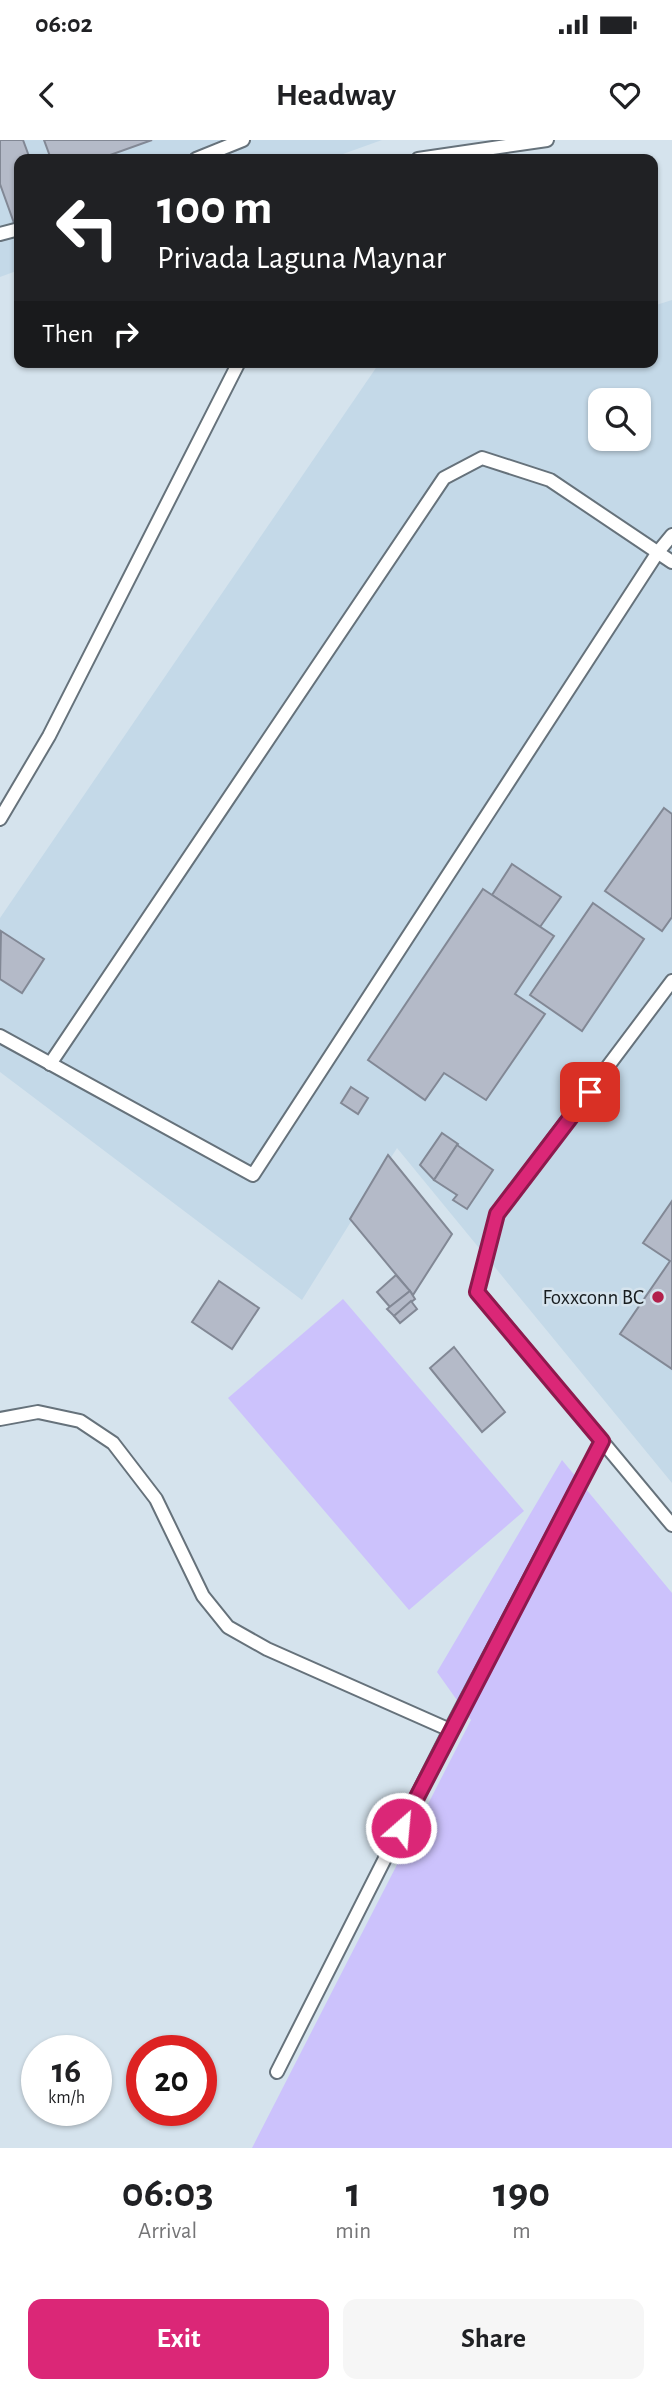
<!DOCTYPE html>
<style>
body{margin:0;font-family:"Alegreya Sans",sans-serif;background:#f6f6f6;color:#202124;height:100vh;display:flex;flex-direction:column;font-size:26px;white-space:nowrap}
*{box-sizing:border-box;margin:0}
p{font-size:23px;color:#757577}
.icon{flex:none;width:38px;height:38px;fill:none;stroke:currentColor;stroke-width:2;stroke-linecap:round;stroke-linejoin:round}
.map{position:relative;height:2008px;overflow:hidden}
.side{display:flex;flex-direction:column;background:#fff;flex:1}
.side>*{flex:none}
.top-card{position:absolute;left:14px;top:14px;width:644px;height:214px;border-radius:14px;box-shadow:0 2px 5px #0004;background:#202124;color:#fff;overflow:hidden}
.controls{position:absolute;left:588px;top:248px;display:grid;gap:14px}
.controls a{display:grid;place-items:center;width:63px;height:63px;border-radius:14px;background:#fff;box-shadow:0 2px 5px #0004;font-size:35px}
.speed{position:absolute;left:21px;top:1895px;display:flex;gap:14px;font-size:35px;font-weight:700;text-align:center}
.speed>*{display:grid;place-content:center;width:91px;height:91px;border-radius:50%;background:#fff;box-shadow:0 2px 5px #0004;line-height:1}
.speed small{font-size:18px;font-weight:400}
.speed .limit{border:10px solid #d22;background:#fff;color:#111}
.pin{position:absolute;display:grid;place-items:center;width:60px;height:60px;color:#fff;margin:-30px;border-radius:14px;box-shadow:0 4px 10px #0006}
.me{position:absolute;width:77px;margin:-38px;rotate:27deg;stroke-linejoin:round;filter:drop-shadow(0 0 5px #0008)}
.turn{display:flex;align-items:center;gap:24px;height:147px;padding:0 28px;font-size:32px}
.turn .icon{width:91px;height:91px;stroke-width:2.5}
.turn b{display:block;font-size:49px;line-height:60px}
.then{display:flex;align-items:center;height:66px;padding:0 28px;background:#0003;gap:14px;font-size:26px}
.eta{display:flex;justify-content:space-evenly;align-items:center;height:119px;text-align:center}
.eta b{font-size:42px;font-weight:700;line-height:49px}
.action{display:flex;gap:14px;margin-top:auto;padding:14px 28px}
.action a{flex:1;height:80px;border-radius:14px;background:#db2777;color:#fff;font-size:28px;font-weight:700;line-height:80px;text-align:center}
.action a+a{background:#f6f6f6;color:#202124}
.status{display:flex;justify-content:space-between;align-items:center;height:49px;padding:0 35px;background:#fff;direction:ltr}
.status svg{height:19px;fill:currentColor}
header{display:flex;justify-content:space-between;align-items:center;height:91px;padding:0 28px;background:#fff;font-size:32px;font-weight:700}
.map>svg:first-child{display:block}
.built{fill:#c4d9e8;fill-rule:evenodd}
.green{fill:#ccc2fc}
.building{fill:#b4bac8;stroke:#828895;stroke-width:2}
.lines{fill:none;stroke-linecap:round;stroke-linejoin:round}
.service-casing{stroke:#66727b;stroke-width:16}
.service{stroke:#fff;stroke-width:12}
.route-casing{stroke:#8e194d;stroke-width:18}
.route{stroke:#db2777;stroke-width:12}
.poi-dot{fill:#b2204b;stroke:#d5e3ed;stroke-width:2.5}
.labels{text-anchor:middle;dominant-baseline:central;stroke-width:5;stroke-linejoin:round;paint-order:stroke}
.poi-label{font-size:21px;fill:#171c1f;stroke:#d5e3ed;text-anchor:end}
</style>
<div class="status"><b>06:02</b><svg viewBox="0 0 49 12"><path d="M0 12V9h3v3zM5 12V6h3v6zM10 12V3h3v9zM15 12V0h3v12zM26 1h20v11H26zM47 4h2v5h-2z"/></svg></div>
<header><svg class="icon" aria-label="back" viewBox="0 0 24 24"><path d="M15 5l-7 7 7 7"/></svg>Headway<svg class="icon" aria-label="heart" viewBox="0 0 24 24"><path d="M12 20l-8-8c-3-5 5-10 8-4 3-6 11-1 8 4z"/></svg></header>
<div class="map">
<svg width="672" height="2008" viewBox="0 0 672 2008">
<rect width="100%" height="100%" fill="#d5e3ed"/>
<g class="built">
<path d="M0,0h382l-53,19h-310v111l-19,7z"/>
<path d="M672,160v1183l-275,-335 -95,152 -302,-228v-154l380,-556h273v-56zM600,261h39v38h-39z"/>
</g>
<g class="green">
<path d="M343,1159l181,212 -115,99 -181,-212z"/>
<path d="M562,1320l110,133v555h-420l219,-428 -34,-48z"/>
</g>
<g class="building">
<path d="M0,0h23l7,19h-11v62l-5,2 -14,-39z"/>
<path d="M44,0h108l-53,19h-48z"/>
<path d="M664,668l8,6v103l-10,14 -57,-40z"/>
<path d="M512,724l49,33 -21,30 -48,-32z"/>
<path d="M483,749l71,47 -39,58 30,20 -59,86 -42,-27 -19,27 -57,-40z"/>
<path d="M593,763l51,36 -62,92 -52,-36z"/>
<path d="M1,791l43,28 -22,34 -22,-14z"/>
<path d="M351,947l17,11 -10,16 -17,-11z"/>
<path d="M442,993l16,11 -24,36 -14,-15z"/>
<path d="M457,1005l36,25 -26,39 -14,-9 4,-5 -23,-15z"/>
<path d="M388,1015l64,79 -39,61 -63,-76z"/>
<path d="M672,1061v168l-52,-35 50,-73 -27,-18z"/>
<path d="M396,1135l14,16 -20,16 -13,-15z"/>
<path d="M219,1141l40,27 -27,41 -40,-27z"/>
<path d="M410,1151l5,8 -21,17 -7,-7z"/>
<path d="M411,1161l6,8 -17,14 -6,-7z"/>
<path d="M454,1207l51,65 -23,20 -52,-64z"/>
</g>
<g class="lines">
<defs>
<g id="service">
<path d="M196,19l47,-19"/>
<path d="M418,19l129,-19"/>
<path d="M0,94l19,-5"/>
<path d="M0,679l49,-83 190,-374"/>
<path d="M672,841l-175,233 -20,77 195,234"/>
<path d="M0,896l253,139 405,-623 14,-17"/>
<path d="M50,924l394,-586 38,-20 68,22 122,82"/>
<path d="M0,1279l38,-7 42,9 33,22 43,56 47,97 25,31 39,22 183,81"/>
<path d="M277,1932l173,-342 152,-289"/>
</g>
</defs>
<use href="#service" class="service-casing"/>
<use href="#service" class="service"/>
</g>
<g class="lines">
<defs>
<path id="route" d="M401,1688l201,-387 -125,-149 20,-78 93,-122"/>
</defs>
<use href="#route" class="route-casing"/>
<use href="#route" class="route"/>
</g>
<circle class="poi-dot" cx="658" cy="1157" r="7"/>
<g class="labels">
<g class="poi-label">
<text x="644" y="1157">Foxxconn BC</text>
</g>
</g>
</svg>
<div class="controls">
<a><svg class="icon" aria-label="search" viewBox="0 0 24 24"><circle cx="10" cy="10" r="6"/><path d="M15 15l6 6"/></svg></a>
</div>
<div class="speed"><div>16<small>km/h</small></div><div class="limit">20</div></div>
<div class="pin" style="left:590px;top:952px;background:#d93025"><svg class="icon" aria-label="arrive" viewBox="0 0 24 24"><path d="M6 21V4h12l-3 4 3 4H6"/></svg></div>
<svg class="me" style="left:401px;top:1688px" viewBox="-20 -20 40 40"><circle r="17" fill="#db2777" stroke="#fff" stroke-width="3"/><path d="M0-11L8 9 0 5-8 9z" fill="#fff"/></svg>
<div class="top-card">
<div class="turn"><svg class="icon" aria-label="left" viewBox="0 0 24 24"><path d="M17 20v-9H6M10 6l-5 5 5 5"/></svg><div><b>100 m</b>Privada Laguna Maynar</div></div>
<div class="then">Then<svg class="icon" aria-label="right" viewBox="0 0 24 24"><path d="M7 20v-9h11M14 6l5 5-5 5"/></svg></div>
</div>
</div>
<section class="side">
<div class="eta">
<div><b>06:03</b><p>Arrival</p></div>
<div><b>1</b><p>min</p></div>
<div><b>190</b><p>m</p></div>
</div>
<div class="action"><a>Exit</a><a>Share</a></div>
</section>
